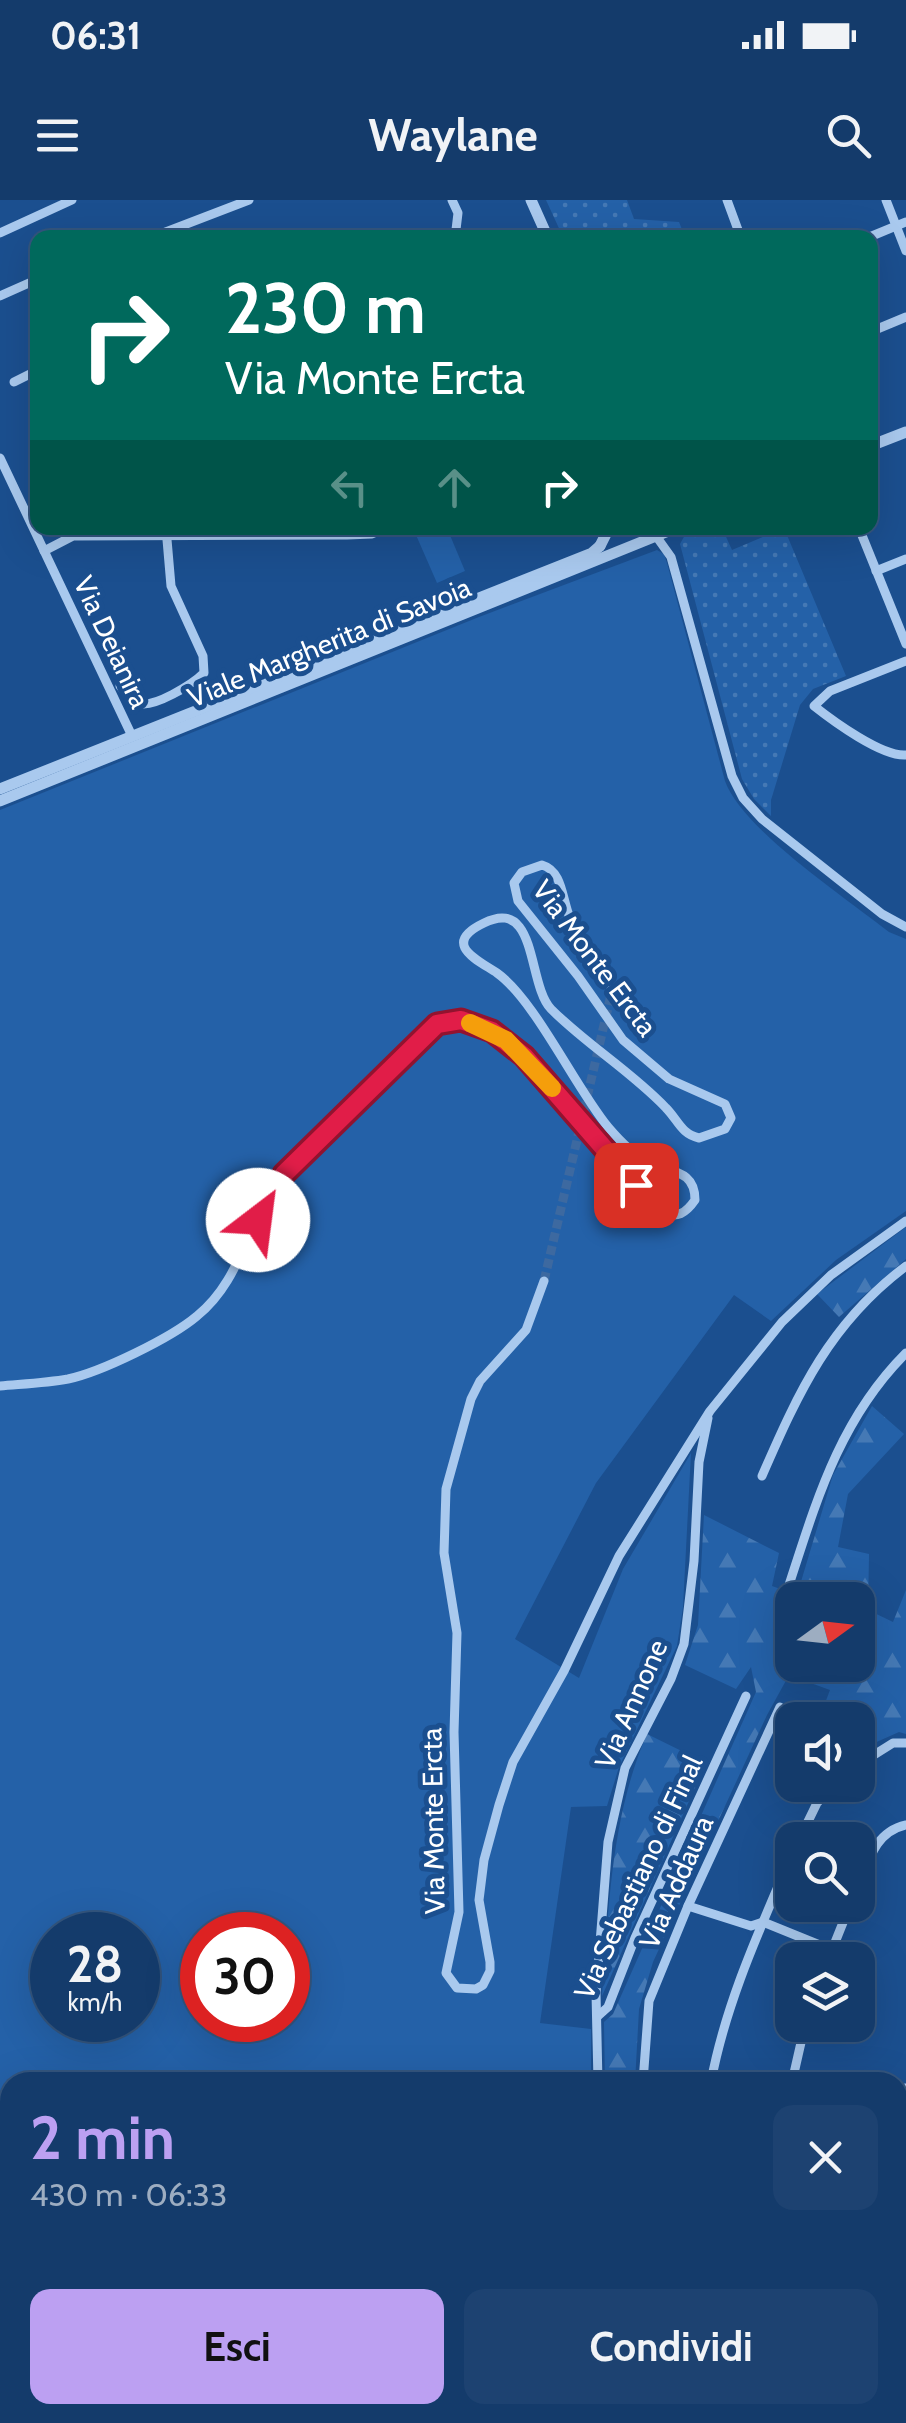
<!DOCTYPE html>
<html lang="it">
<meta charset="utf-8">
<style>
body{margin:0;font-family:Cabin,sans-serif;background:#1d4271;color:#f1f3f6;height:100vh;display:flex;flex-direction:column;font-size:38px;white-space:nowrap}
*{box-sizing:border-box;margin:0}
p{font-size:32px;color:#9dadc1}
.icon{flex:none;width:55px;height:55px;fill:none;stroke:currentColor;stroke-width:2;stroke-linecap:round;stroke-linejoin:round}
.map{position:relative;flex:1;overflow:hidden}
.panel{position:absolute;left:0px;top:1872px;width:908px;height:352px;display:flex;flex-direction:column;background:#143b6b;border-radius:30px 30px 0 0;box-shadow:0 10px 40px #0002,0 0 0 2px #33557e}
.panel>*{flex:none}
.hud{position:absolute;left:30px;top:30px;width:848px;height:305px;border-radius:20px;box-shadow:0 10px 40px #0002,0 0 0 2px #33557e;background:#00695c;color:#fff;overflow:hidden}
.needle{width:65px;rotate:75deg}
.tools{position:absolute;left:775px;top:1382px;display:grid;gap:20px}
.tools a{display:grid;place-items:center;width:100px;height:100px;border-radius:20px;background:#143b6b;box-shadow:0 10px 40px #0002,0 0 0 2px #33557e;font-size:50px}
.speed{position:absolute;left:30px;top:1712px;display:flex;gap:20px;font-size:50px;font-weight:700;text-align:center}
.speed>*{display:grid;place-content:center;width:130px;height:130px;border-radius:50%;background:#143b6b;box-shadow:0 10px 40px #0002,0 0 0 2px #33557e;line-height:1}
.speed small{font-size:25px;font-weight:400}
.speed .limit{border:15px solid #d22;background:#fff;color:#111}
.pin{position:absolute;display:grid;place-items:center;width:85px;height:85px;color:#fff;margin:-42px;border-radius:20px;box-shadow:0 5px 15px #0006}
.me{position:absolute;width:110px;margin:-55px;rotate:30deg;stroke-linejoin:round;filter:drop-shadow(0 0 8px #0008)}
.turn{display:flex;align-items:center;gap:35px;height:210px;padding:0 30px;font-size:45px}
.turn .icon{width:130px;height:130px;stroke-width:2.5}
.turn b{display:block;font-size:70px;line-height:85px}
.lanes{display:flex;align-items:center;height:95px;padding:0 30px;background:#0003;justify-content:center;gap:50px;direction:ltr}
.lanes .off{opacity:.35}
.round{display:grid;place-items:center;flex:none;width:105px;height:105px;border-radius:20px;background:#1d4271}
.overview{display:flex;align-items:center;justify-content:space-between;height:170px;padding:0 30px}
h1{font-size:60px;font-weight:800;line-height:75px;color:#bca0f2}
.button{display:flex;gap:20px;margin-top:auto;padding:20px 30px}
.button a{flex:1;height:115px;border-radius:20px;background:#bca0f2;color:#111;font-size:40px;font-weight:800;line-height:115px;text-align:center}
.button a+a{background:#1d4271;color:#f1f3f6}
.status{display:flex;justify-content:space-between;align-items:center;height:70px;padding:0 50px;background:#143b6b;direction:ltr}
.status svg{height:28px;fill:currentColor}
header{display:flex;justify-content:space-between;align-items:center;height:130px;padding:0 30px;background:#143b6b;font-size:45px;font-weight:800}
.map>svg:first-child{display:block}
.grass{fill:url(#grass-dots)}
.forest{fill:url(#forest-firs);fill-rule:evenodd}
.park{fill:#2461a8;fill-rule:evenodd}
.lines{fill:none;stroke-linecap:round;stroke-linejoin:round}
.minor-tunnel{stroke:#3d69a0;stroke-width:9;stroke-dasharray:9 4.5;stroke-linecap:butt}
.minor{stroke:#a9c9ee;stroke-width:9}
.tertiary{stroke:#a9c9ee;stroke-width:11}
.route-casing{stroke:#92132f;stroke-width:25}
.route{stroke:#e11d48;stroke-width:18}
.slow{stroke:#f59e0b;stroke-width:18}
.labels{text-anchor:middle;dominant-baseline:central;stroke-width:10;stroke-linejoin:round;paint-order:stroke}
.street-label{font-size:28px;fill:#fff;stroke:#1b4f8f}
</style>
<div class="status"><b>06:31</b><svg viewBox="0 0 49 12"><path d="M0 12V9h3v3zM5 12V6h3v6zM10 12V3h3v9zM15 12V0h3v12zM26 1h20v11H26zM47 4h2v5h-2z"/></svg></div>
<header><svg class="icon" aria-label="menu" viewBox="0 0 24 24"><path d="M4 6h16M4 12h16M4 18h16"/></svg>Waylane<svg class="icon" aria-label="search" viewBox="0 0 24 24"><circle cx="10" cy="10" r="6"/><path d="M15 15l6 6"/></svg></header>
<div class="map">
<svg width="906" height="2223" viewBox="0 0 906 2223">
<defs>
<pattern id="grass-dots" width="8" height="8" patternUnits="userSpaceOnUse" patternTransform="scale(2.5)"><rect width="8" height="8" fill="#2461a8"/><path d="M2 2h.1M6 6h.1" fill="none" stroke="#4579b5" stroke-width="1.8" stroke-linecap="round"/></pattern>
<pattern id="forest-firs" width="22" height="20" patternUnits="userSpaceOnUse" patternTransform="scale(2.5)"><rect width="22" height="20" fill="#2461a8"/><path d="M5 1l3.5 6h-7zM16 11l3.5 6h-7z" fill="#4579b5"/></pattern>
</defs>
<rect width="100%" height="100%" fill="#1b4f8f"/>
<g class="grass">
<path d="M546,0h81l7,19 45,3 6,15h-122z"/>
<path d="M704,328h18l10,22 52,-22 62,148 -33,13 -13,16 -29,95v16l-17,-17 -12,-20 -62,-235 5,-9z"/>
</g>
<g class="forest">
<path d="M906,1027v32l-67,58 -22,-23z"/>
<path d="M872,1206l32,28 -56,60 -10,53 31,7 -1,56 25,12 13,-32v144l-7,-2 -27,12 -14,-16v-8h-7l-7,-7 -20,-7 6,-16 -41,-15 -22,40 -114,247 -14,47 -4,73h-30l-1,-60 9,-8 143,-322 -5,-25 -15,22 -51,-24 13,-40 6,-110 75,38 -7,33 25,9 36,-120zM858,1400v65h-66v-65z"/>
<path d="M647,1534l59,29 -104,233c7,-90 9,-179 45,-262z"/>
</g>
<g class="park">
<path d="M433,328h14l18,43 -28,12 -21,-48z"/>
<path d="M657,350l7,4 3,9 58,218c17,48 121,117 164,151l17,7v272l-70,49 -65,61 -37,-26 -138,188 -81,156 64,39 44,-109 68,-116 -8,154 -6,39 -58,121 -12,39 -36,1 -31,216 51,6v53h-581v333h715l5,8h-730v-1613l479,-193zM52,1735h86v85h-86zM202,1735h86v85h-86z"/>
</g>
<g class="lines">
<path class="minor-tunnel" d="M544,1081l67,-286"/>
<g class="minor">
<path d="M452,0l6,13 -3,25"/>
<path d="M727,0l14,38"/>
<path d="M886,0l20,51"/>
<path d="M0,33l72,-33"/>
<path d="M150,38l99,-38"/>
<path d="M867,38l39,-16"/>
<path d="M0,96l38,-17"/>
<path d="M870,132l36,-15"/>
<path d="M14,182l24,-12"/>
<path d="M0,258l132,278"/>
<path d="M859,328l47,116"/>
<path d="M656,336l15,21 61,219 11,22 19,21 120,95 24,13"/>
<path d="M44,351l29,-15 274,-1 25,-1 13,-6"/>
<path d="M876,371l30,-12"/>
<path d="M906,461l-76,30 -16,15c19,15 68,51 92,49"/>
<path d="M120,486c6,6 11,14 18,17 15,6 55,-19 66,-30l-1,-17 -32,-70 -5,-58"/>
<path d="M544,1081l-18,49 -46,51 -9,18 -25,90 -2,64 13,80 -3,99 5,180 -13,61 11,15 19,1 7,-4 7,-14v-9l-11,-62 5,-40 15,-55 14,-43 51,-91 55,-115 91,-145 72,-89 49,-47 75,-54"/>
<path d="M0,1186c22,-2 46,-3 68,-7 33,-7 103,-41 129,-63 40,-32 48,-81 74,-122 21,-35 56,-59 84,-87 20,-21 61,-75 87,-85 21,-7 46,6 64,17l156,173c15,7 24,1 33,-12 0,-31 -25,-27 -47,-38 -16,-8 -29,-22 -40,-35 -33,-40 -73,-127 -111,-154 -19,-13 -57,-29 -13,-50 54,-27 43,61 67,86 36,36 81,63 115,99 12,12 15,26 33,30l26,-9 6,-11 -6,-14 -56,-25 -46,-39 -45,-64 -60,-75 -4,-18 8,-11 20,-7c21,6 20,35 28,53 12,27 43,47 41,77"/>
<path d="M762,1276c37,-85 68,-153 144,-210"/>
<path d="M789,1385c28,-86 51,-166 117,-232"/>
<path d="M858,1565l35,-22h13"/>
<path d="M799,1640l18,-37 16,-18"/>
<path d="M858,1688c11,-28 17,-56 48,-63"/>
<path d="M688,1706l63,20 12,-4 69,28"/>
<path d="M828,1760l22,-55"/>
<path d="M598,1816l10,-9 27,-69 111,-242"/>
<path d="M793,1876l30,6"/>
<path d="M598,1882l-2,-89 12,-151 17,-74 46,-89 13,-35 10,-83 5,-99 9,-44"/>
<path d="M643,1882l6,-81 39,-95 92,-199"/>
<path d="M711,1882c15,-80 49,-153 81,-228"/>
<path d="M792,1882l13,-57"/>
<path d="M898,1889l8,-1"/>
<path d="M898,1970l8,-1"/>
<path d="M898,2071l8,2"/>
<path d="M734,2215l5,8"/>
<path d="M813,2215l12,8"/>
<path d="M885,2215l5,8"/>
</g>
<g class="tertiary">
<path d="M531,0l17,38"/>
<path d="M870,246l36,-14"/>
<path d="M600,346l9,-18"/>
<path d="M0,589l592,-236 8,-7"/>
<path d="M0,601l676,-273"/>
</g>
</g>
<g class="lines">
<defs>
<path id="route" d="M258,1020l26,-46 153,-150 24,-4 31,11 32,25 112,129"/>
</defs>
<use href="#route" class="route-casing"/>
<use href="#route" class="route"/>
<path class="slow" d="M470,823l36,17 46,48"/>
</g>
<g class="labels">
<g class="street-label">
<text transform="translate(112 442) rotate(65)">Via Deianira</text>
<text transform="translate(329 442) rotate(-22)">Viale Margherita di Savoia</text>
<text transform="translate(595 758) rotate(53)">Via Monte Ercta</text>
<text transform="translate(631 1504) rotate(-66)">Via Annone</text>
<text transform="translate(433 1621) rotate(-91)">Via Monte Ercta</text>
<text transform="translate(638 1677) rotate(-65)">Via Sebastiano di Final</text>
<text transform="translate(676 1682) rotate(-66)">Via Addaura</text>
</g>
</g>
</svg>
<div class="tools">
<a><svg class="needle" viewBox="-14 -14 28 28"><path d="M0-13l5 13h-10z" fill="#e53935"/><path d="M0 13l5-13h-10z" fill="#9dadc1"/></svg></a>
<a><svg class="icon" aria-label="sound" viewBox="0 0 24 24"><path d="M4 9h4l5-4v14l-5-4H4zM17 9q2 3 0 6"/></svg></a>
<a><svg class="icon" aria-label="search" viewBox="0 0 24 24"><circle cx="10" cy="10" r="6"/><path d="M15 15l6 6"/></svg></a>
<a><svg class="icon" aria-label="layers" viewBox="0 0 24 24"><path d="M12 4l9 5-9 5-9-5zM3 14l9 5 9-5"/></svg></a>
</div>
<div class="speed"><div>28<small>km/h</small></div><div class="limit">30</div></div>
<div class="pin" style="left:636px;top:985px;background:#d93025"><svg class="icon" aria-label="arrive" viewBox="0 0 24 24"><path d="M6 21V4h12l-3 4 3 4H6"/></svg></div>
<svg class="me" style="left:258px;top:1020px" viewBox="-20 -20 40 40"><circle r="19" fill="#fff"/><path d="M0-13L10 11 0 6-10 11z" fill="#e11d48"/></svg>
<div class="hud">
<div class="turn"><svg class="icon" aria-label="right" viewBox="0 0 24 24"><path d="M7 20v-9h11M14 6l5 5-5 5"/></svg><div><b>230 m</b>Via Monte Ercta</div></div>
<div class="lanes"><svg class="icon off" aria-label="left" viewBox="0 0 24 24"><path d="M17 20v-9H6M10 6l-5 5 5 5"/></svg><svg class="icon off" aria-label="ahead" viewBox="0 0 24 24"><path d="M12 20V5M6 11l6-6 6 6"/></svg><svg class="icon" aria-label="right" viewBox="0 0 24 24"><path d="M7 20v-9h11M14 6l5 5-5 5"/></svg></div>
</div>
<section class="panel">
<div class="overview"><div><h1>2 min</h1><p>430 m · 06:33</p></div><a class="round"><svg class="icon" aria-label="close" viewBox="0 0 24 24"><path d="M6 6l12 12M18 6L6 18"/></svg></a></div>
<div class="button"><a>Esci</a><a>Condividi</a></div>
</section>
</div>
